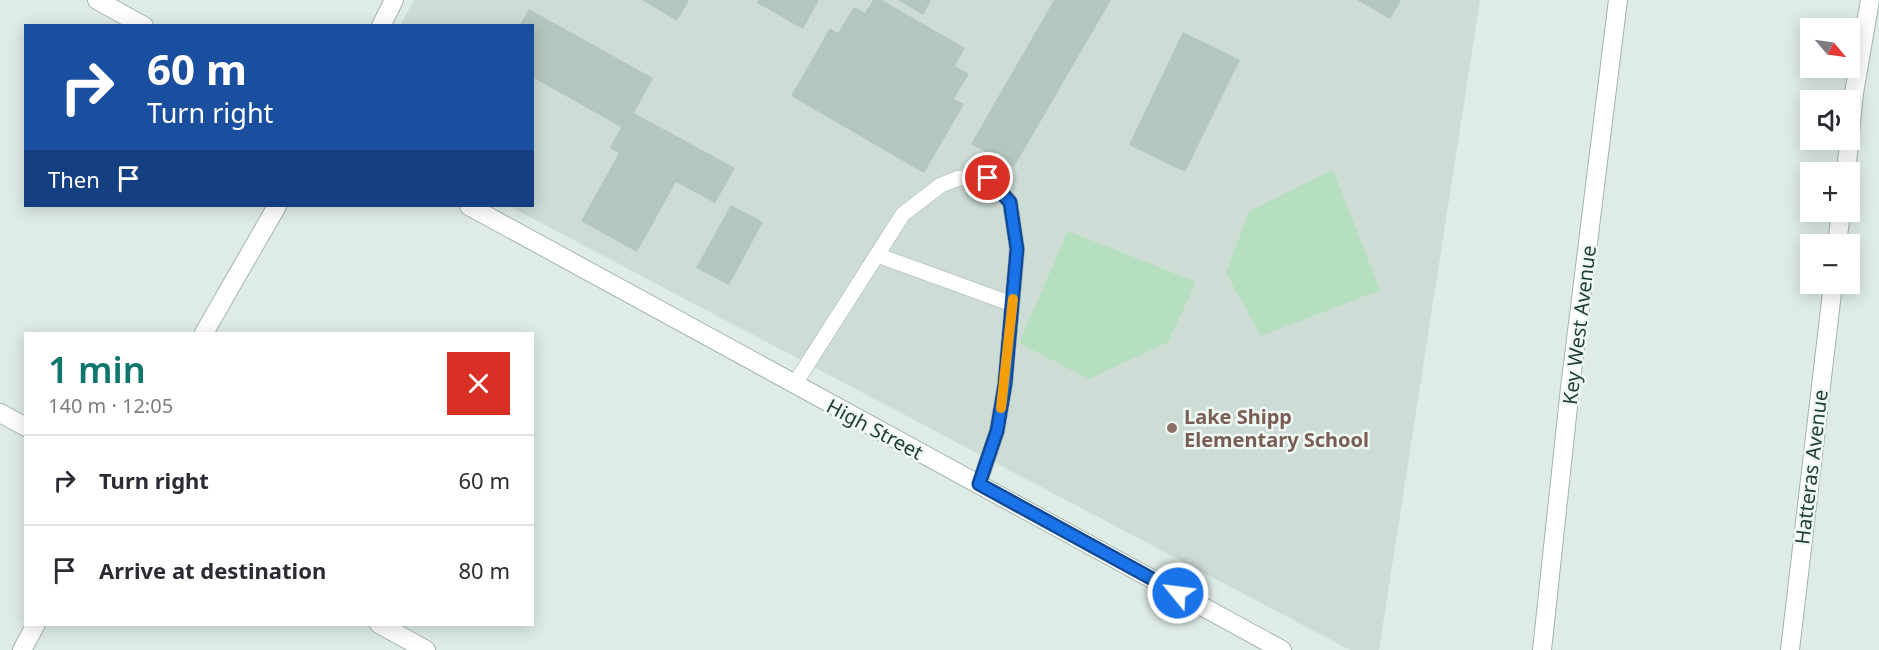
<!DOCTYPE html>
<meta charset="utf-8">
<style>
body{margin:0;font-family:"Noto Sans",sans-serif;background:#f7f7f7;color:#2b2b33;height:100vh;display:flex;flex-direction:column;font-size:22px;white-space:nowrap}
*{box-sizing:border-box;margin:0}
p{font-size:20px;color:#7c7c81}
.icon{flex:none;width:33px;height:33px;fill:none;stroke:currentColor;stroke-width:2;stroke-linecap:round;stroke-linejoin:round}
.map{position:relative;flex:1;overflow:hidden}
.sheet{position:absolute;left:24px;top:332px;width:510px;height:294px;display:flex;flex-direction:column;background:#fff;border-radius:0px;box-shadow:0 3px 15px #0003}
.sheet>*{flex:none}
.top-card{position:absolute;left:24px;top:24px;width:510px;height:183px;border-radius:0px;box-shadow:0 3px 15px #0003;background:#1a4fa0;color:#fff;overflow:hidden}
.needle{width:39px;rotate:119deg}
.fabs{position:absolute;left:1800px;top:18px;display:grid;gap:12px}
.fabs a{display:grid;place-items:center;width:60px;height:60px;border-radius:0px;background:#fff;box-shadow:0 3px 15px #0003;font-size:30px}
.pin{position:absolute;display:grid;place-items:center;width:51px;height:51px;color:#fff;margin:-26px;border:3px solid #fff;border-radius:50%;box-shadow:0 2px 6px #0007}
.me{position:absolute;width:66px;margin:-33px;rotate:299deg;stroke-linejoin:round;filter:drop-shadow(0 0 4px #0008)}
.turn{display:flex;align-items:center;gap:21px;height:126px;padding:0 24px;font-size:27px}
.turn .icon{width:78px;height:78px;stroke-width:2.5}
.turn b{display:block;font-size:42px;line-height:51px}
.then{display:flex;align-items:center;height:57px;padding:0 24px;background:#0003;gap:12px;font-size:22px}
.round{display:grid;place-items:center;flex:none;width:63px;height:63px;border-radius:0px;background:#f7f7f7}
.head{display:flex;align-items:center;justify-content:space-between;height:102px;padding:0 24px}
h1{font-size:36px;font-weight:600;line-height:45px;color:#0f766e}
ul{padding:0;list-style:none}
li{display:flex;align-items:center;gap:18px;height:90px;padding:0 24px;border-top:2px solid #e1e1e2}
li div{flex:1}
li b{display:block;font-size:22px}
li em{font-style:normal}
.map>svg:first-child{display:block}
.built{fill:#cddcd5}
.green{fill:#b6dfc0}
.building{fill:#b4c7bf}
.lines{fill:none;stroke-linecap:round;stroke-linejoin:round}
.service-casing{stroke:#a2b4ad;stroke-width:16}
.minor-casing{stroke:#a2b4ad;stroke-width:20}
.service{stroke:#fff;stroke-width:15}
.minor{stroke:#fff;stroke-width:18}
.route-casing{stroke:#114b97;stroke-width:15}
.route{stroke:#1a73e8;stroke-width:10}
.slow{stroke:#f59e0b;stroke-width:10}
.education-dot{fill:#8d6e63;stroke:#f0f8f4;stroke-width:2}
.labels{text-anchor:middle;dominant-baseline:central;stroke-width:5;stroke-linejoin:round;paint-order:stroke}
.street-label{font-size:20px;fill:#1f3d34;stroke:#f0f8f4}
.education-label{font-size:20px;font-weight:bold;fill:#785e54;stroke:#f0f8f4;text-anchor:start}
</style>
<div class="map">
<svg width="1879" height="650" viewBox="0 0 1879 650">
<rect width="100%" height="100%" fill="#dfece6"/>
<path class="built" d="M414,0h1066l-101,650h-29l-841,-444h23v-180h-132z"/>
<g class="green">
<path d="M1333,170l47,120 -119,46 -35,-63 23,-62z"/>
<path d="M1068,231l128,51 -28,60 -79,37 -70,-36z"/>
</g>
<g class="building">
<path d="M642,0h47l-12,21z"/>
<path d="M759,0h60l-16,29 -46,-26z"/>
<path d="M873,0h9l83,48 -10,18 14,8 -15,25 10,5 -40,69 -133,-77 39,-68 8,5 16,-26 11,6z"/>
<path d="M898,0h33l-8,15z"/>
<path d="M1054,0h57l-97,167 -43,-23z"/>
<path d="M1357,0h44l-11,19z"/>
<path d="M529,9l124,69 -19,35 101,55 -20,35 -39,-21 -39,70 -56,-31 38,-68 -9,-5 11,-21 -89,-50v-51h-13z"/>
<path d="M1183,32l57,28 -55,112 -56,-27z"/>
<path d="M731,205l32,17 -34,63 -33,-17z"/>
</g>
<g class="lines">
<defs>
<g id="service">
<path d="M877,255l135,49"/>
<path d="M794,385l109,-171 38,-29 18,-7h29l22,24 7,47 -12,135 -8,47 -18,54"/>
</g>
<g id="minor">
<path d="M97,0l47,26"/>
<path d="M381,26l13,-26"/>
<path d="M1846,172l8,-79 16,-93"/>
<path d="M469,206l813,444"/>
<path d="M1837,244l4,-32"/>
<path d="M204,333l73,-127"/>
<path d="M0,413l26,14"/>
<path d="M379,624l47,26"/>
<path d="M22,650l14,-26"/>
<path d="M1542,650l28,-262 48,-388"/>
<path d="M1790,650l43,-366"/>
</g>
</defs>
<use href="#service" class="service-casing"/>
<use href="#minor" class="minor-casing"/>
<use href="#service" class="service"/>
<use href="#minor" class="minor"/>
</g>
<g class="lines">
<defs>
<path id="route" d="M988,178l22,24 7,47 -12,135 -8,47 -18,53 199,109"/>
</defs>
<use href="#route" class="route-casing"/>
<use href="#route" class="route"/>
<path class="slow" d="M1001,408l12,-109"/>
</g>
<circle class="education-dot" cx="1172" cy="428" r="6"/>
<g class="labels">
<g class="street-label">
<text transform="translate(1579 325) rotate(-83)">Key West Avenue</text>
<text transform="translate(875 429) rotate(28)">High Street</text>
<text transform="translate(1811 467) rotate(-83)">Hatteras Avenue</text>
</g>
<g class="education-label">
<text x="1184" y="416">Lake Shipp<tspan x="1184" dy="23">Elementary School</tspan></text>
</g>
</g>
</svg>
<div class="fabs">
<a><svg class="needle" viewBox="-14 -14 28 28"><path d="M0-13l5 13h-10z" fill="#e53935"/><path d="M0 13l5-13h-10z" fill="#7c7c81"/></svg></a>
<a><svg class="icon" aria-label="sound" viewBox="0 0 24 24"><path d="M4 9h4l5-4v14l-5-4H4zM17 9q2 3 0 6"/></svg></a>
<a>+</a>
<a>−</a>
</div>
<div class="pin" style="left:988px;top:178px;background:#d93025"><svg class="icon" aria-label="arrive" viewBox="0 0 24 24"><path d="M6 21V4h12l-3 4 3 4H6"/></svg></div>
<svg class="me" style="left:1178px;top:593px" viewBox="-20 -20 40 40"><circle r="17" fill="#1a73e8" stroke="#fff" stroke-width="3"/><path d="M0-11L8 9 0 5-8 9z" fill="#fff"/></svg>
<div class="top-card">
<div class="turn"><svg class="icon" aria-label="right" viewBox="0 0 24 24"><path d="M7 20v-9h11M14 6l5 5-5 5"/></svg><div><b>60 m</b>Turn right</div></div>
<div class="then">Then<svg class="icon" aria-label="arrive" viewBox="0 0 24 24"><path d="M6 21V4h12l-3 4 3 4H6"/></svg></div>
</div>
<section class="sheet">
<div class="head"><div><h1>1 min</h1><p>140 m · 12:05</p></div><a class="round" style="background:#d93025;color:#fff"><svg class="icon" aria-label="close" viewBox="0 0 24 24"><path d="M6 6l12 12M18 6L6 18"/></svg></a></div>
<ul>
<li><svg class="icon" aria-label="right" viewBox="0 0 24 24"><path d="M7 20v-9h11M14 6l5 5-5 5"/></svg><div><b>Turn right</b></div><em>60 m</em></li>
<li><svg class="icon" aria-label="arrive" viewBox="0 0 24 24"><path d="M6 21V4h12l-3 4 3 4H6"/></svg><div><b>Arrive at destination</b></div><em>80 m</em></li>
</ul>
</section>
</div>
